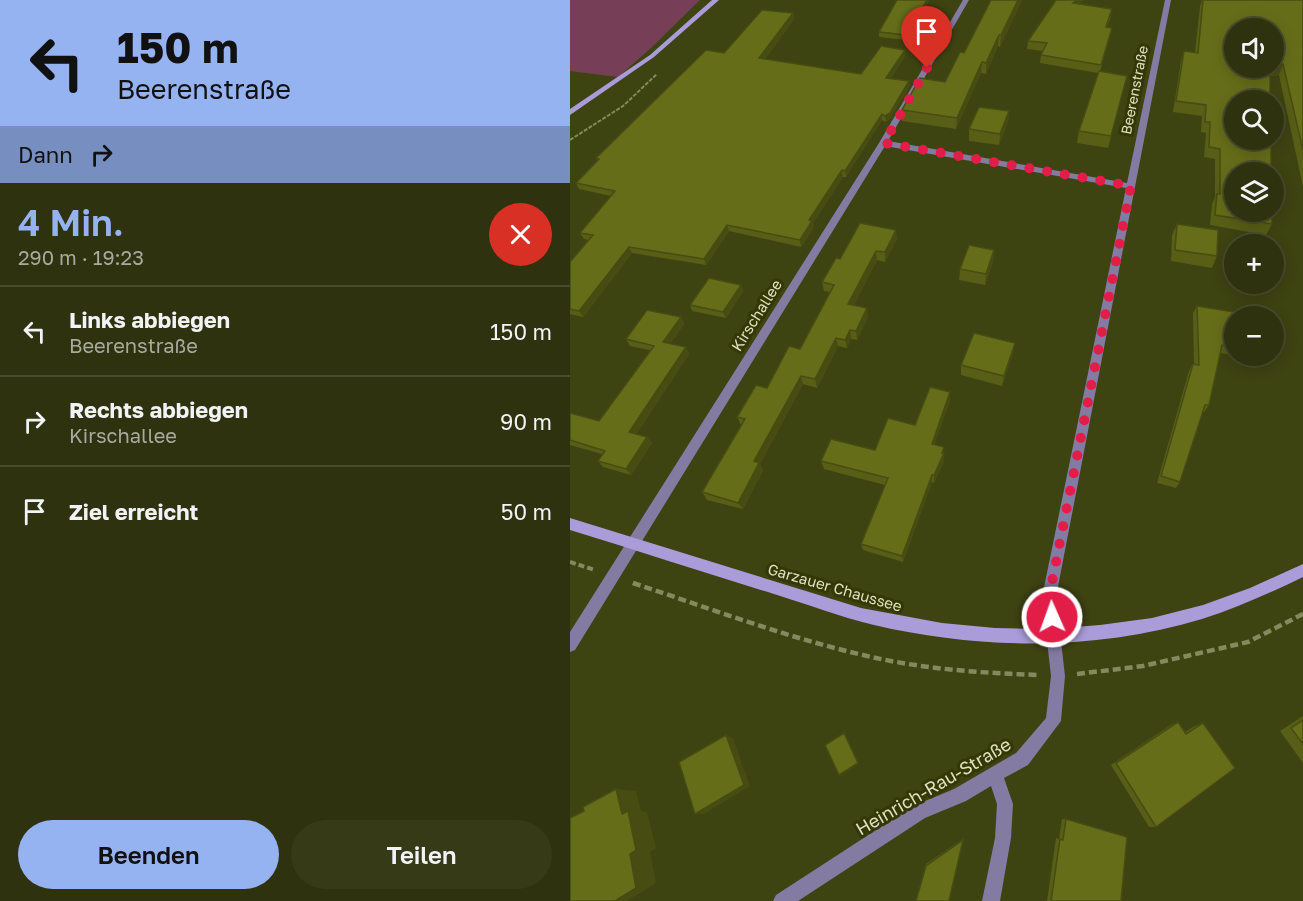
<!DOCTYPE html>
<html lang="de">
<meta charset="utf-8">
<style>
body{margin:0;font-family:"Golos Text",sans-serif;background:#363a17;color:#f1f3f6;height:100vh;display:flex;flex-direction:column;font-size:22px;white-space:nowrap}
*{box-sizing:border-box;margin:0}
p{font-size:20px;color:#a7aa9e}
.icon{flex:none;width:33px;height:33px;fill:none;stroke:currentColor;stroke-width:2;stroke-linecap:round;stroke-linejoin:round}
.map{position:relative;flex:1;overflow:hidden}
.side{display:flex;flex-direction:column;background:#2e320e;width:570px}
.side>*{flex:none}
.guide{background:#95b2f1;color:#111;overflow:hidden}
.controls{position:absolute;left:654px;top:18px;display:grid;gap:12px}
.controls a{display:grid;place-items:center;width:60px;height:60px;border-radius:50%;background:#2e320e;box-shadow:0 3px 15px #0003,0 0 0 2px #494d2e;font-size:30px}
.pin{position:absolute;display:grid;place-items:center;width:51px;height:51px;color:#fff;margin:-62px -26px;border-radius:50% 50% 50% 0;rotate:-45deg;box-shadow:0 0 6px #0007}
.pin .icon{rotate:45deg}
.me{position:absolute;width:66px;margin:-33px;rotate:358deg;stroke-linejoin:round;filter:drop-shadow(0 0 4px #0008)}
.turn{display:flex;align-items:center;gap:21px;height:126px;padding:0 18px;font-size:27px}
.turn .icon{width:78px;height:78px;stroke-width:2.5}
.turn b{display:block;font-size:42px;line-height:51px}
.then{display:flex;align-items:center;height:57px;padding:0 18px;background:#0003;gap:12px;font-size:22px}
.round{display:grid;place-items:center;flex:none;width:63px;height:63px;border-radius:32px;background:#363a17}
.summary{display:flex;align-items:center;justify-content:space-between;height:102px;padding:0 18px}
h1{font-size:36px;font-weight:600;line-height:45px;color:#95b2f1}
.action{display:flex;gap:12px;margin-top:auto;padding:12px 18px}
.action a{flex:1;height:69px;border-radius:36px;background:#95b2f1;color:#111;font-size:24px;font-weight:600;line-height:69px;text-align:center}
.action a+a{background:#363a17;color:#f1f3f6}
ul{padding:0;list-style:none}
li{display:flex;align-items:center;gap:18px;height:90px;padding:0 18px;border-top:2px solid #494d2e}
li div{flex:1}
li b{display:block;font-size:22px}
li em{font-style:normal}
main{display:flex;flex:1;min-height:0}
.map>svg:first-child{display:block}
.green{fill:#773f57}
.lines{fill:none;stroke-linecap:round;stroke-linejoin:round}
.path-far2{stroke:#84895f;stroke-width:2;stroke-dasharray:4 1.5;stroke-linecap:butt}
.path-far1{stroke:#84895f;stroke-width:4;stroke-dasharray:6 3;stroke-linecap:butt}
.path{stroke:#84895f;stroke-width:4.5;stroke-dasharray:8 4;stroke-linecap:butt}
.minor{fill:#837ba2;fill-rule:evenodd}
.secondary{fill:#a99cd9;fill-rule:evenodd}
.wall{fill:#585e16}
.shaded-wall{fill:#474c12}
.building{fill:#666d19;stroke:#474c12;stroke-width:1.5}
.route{stroke:#e11d48;stroke-width:10;stroke-dasharray:0 18}
.labels{text-anchor:middle;dominant-baseline:central;stroke-width:6;stroke-linejoin:round;paint-order:stroke}
.far-street-label{font-size:14px;fill:#dce1c0;stroke:#343805}
.street-label{font-size:15px;fill:#dce1c0;stroke:#343805}
.near-street-label{font-size:18px;fill:#dce1c0;stroke:#343805}
</style>
<main>
<section class="side">
<div class="guide">
<div class="turn"><svg class="icon" aria-label="left" viewBox="0 0 24 24"><path d="M17 20v-9H6M10 6l-5 5 5 5"/></svg><div><b>150 m</b>Beerenstraße</div></div>
<div class="then">Dann<svg class="icon" aria-label="right" viewBox="0 0 24 24"><path d="M7 20v-9h11M14 6l5 5-5 5"/></svg></div>
</div>
<div class="summary"><div><h1>4 Min.</h1><p>290 m · 19:23</p></div><a class="round" style="background:#d93025;color:#fff"><svg class="icon" aria-label="close" viewBox="0 0 24 24"><path d="M6 6l12 12M18 6L6 18"/></svg></a></div>
<ul>
<li><svg class="icon" aria-label="left" viewBox="0 0 24 24"><path d="M17 20v-9H6M10 6l-5 5 5 5"/></svg><div><b>Links abbiegen</b><p>Beerenstraße</p></div><em>150 m</em></li>
<li><svg class="icon" aria-label="right" viewBox="0 0 24 24"><path d="M7 20v-9h11M14 6l5 5-5 5"/></svg><div><b>Rechts abbiegen</b><p>Kirschallee</p></div><em>90 m</em></li>
<li><svg class="icon" aria-label="arrive" viewBox="0 0 24 24"><path d="M6 21V4h12l-3 4 3 4H6"/></svg><div><b>Ziel erreicht</b></div><em>50 m</em></li>
</ul>
<div class="action"><a>Beenden</a><a>Teilen</a></div>
</section>
<div class="map">
<svg width="733" height="901" viewBox="0 0 733 901">
<rect width="100%" height="100%" fill="#3e4312"/>
<path class="green" d="M0,0h130l-48,47 -34,30 -48,-6z"/>
<g class="lines">
<path class="path-far2" d="M0,140l53,-34 34,-32"/>
<g class="path-far1">
<path d="M0,562l25,8"/>
<path d="M63,583l2,1"/>
</g>
<g class="path">
<path d="M63,583c76,25 152,54 230,72 58,14 117,18 176,20"/>
<path d="M507,674l66,-8 105,-24 55,-28"/>
</g>
<path class="minor" d="M393,0h6l-81,141 239,42 38,-183h6l-115,597 9,79 -4,45 -33,44 -24,13 9,26 -2,34 -11,63h-18l13,-63 2,-34 -6,-18 -25,15 -41,17 -127,83h-25l3,-6 137,-89 41,-17 62,-36 30,-35 5,-42 -9,-79 84,-409 -241,-42 -310,504 -5,2v-20l309,-489z"/>
<g class="secondary">
<path d="M142,0h7l-65,57 -84,58v-6l80,-54z"/>
<path d="M0,518l291,90 81,15 53,5 53,1 52,-4 52,-7 51,-13 47,-17 53,-24v13c-33,16 -66,31 -101,42 -105,32 -221,31 -328,6 -34,-8 -67,-21 -100,-31 -68,-21 -136,-43 -204,-64z"/>
</g>
</g>
<g class="wall">
<path d="M421,0h31l-22,47 -2,-1 -12,28 -5,-1 -25,56 -54,-8v-11l43,-28 19,-29z"/>
<path d="M486,0h28l-5,4 32,13 -4,10 5,1 -12,44 27,4 -19,72 -31,-5 2,-12 19,-58 -58,-10 1,-8 2,-4 -16,-2 1,-8z"/>
<path d="M632,0h101v187l-24,-112 -9,1 2,148 -6,11 -56,-10 2,-21 3,-7v-38l-11,-2 2,-24 -5,-1 1,-16 -29,-4 8,-51 3,-10 11,1 5,-46z"/>
<path d="M359,1l-23,39 -27,-3v-5z"/>
<path d="M223,13l1,6 -29,40 96,15 44,-18 -14,22 18,3v6l-19,32 -4,3 -4,-2 -36,57h-3l-30,46 1,4 -13,20 -72,-16 -23,34 -74,-12 -49,64 -13,-3v-52l18,-22 -4,-1 -4,-6 31,-37 -32,-7 -3,-6 22,-22 -2,-3 128,-105z"/>
<path d="M439,111l-1,11 -9,23 -30,-4v-12z"/>
<path d="M607,224l40,32 -5,12 -41,-7 1,-26z"/>
<path d="M327,239l-12,23 -8,-2 -23,45 14,12 -11,23 -6,-1 -4,9 -9,-2 -21,42 -14,-4 -43,80 3,6 -20,39 -36,-9 -5,-8 39,-67 -4,-8 30,-29 33,-39 30,-57 -6,-1 -2,-9 18,-23z"/>
<path d="M424,250l-1,12 -8,23 -26,-5 1,-11z"/>
<path d="M171,285l2,6 -17,27 -34,-7 -2,-6z"/>
<path d="M627,306l37,6v39l-2,4 -12,-2 -11,52 -5,7h-2l-22,70 -4,6 -19,-5 32,-112 4,-7h1l-1,-51z"/>
<path d="M111,317l3,7 -14,20 16,3 3,7 -53,80 11,3 5,6 -21,32 -28,-8 -5,-6 4,-7 -32,-9v-32l29,8 51,-71 -20,-4 -4,-7z"/>
<path d="M443,354l-11,32 -41,-11v-10z"/>
<path d="M380,392v9l-16,43 10,3v14l-10,22 -2,-1 -29,80 -40,-12 -2,-6 24,-59 -61,-16 -3,-8 54,-11 40,-25z"/>
<path d="M733,716v47l-23,-32z"/>
<path d="M608,722l7,10 10,-6 8,-3 -47,104h-7l-38,-62 60,-40z"/>
<path d="M492,819h4l55,82h-74l9,-63 3,1z"/>
<path d="M393,839v1l-47,61 10,-37z"/>
</g>
<g class="shaded-wall">
<path d="M357,0h2v1l-23,39v-5z"/>
<path d="M448,0h4l-22,47 1,-12z"/>
<path d="M507,0h7l-12,11 1,-8z"/>
<path d="M223,13l1,6 -33,45 -2,-6z"/>
<path d="M429,35l-1,11 -12,28v-11z"/>
<path d="M335,50v6l-18,28 -1,-6z"/>
<path d="M412,62l-1,11 -25,56 1,-11z"/>
<path d="M713,64l-4,11 -14,1 4,-8h5v-3z"/>
<path d="M339,81v6l-19,32 -4,3 -1,-6z"/>
<path d="M439,111l-1,11 -9,23 1,-11z"/>
<path d="M312,114v6l-36,57 -1,-6z"/>
<path d="M272,170l1,7 -30,46 1,4 -13,20 -1,-7 9,-20z"/>
<path d="M157,225l2,6 -23,34 -2,-6z"/>
<path d="M326,230l1,9 -12,23v-10z"/>
<path d="M59,247l3,6 -49,64 -4,-6z"/>
<path d="M424,250l-1,12 -8,23 1,-11z"/>
<path d="M306,251l1,9 -27,53 -2,-9z"/>
<path d="M171,285l2,6 -17,27 -3,-6z"/>
<path d="M297,308l1,9 -11,23 -1,-9z"/>
<path d="M111,317l3,7 -17,25 -4,-7z"/>
<path d="M280,330l1,9 -4,9 -2,-8z"/>
<path d="M266,338l2,8 -21,42 -2,-9z"/>
<path d="M445,343l-2,11 -11,32 2,-10z"/>
<path d="M116,347l3,7 -56,84 -4,-6z"/>
<path d="M231,376l2,8 -43,80 3,6 -20,39 -5,-6 16,-42z"/>
<path d="M380,392v9l-18,51v-8z"/>
<path d="M77,437l5,6 -21,32 -5,-6z"/>
<path d="M374,447v14l-10,22v-8z"/>
<path d="M362,475v7l-29,80 -1,-6z"/>
<path d="M274,733l15,31 -19,12 -1,-1z"/>
<path d="M156,735l7,3 17,48 -46,28h-9z"/>
<path d="M46,789l20,2 5,20 6,1 9,36 -6,4 6,31 -29,18h-13l8,-87z"/>
</g>
<g class="building">
<path d="M327,0h30l-21,35 -27,-3z"/>
<path d="M421,0h27l-17,35h-2l-13,28 -4,-1 -25,56 -55,-8 18,-32 25,4 15,-30 4,1z"/>
<path d="M486,0h21l-4,3 39,6 -6,18 6,1 -11,37 -60,-10 6,-12 -19,-2z"/>
<path d="M633,0h100v150l-20,-86 -9,1v-37h-40v40h36v32h-36v40h37v32h-37v40h38v12l-57,-9 2,-21h3v-45l-11,-2 1,-25h-5l1,-17 -30,-4 8,-50 14,2z"/>
<path d="M192,10l31,3 -34,45 102,16 20,-28 24,4 -19,28 23,3 -19,32 -5,3 -3,-2 -37,57 -3,-1 -33,50 3,1 -12,19 -73,-15 -23,34 -75,-12 -50,64 -9,-2v-47l23,-27 -13,-2 35,-42 -39,-8 23,-24 -3,-1 110,-108 18,3z"/>
<path d="M529,71l28,5 -16,60 -32,-5z"/>
<path d="M409,107l30,4 -9,23 -31,-5z"/>
<path d="M290,223l36,7 -11,22 -9,-1 -28,53 19,4 -11,23 -6,-1 -5,10 -9,-2 -21,41 -14,-3 -47,85 5,2 -21,40 -36,-11 43,-73 -8,-2 19,-32 11,3 22,-42 11,3 34,-64 -12,-3 14,-24 4,1z"/>
<path d="M607,224l41,6 -1,26 -42,-6z"/>
<path d="M399,245l25,5 -8,24 -26,-5z"/>
<path d="M139,278l32,7 -18,27 -33,-7z"/>
<path d="M627,306l37,6v35l-12,-2 -13,60h-4l-25,77 -19,-6 32,-112 6,1z"/>
<path d="M77,310l34,7 -18,25 23,5 -57,85 18,5 -21,32 -28,-8 7,-10 -35,-11v-27l29,8 55,-75 -28,-7z"/>
<path d="M404,333l41,10 -11,33 -43,-11z"/>
<path d="M360,387l20,5 -18,52 12,3 -2,6h2l-10,22h-2l-30,81 -41,-12 27,-66 -67,-17 10,-22 44,11 13,-32 27,7z"/>
<path d="M733,720v24l-12,-16z"/>
<path d="M608,722l8,12 17,-11 32,45 -79,59 -40,-64z"/>
<path d="M274,733l14,30 -19,12 -14,-30z"/>
<path d="M156,735l18,50 -49,29 -16,-52z"/>
<path d="M46,789l6,25 6,-3 8,39 -6,4 6,34 -21,13h-45v-83l14,-7 -1,-4z"/>
<path d="M496,819l61,18 -6,64h-70l9,-62 3,1z"/>
<path d="M393,840l-14,61h-33l10,-35z"/>
</g>
<g class="lines">
<path class="route" d="M357,68l-43,75 247,43 -82,411 3,20"/>
</g>
<g class="labels">
<g class="far-street-label">
<text transform="translate(564 90) rotate(-79)">Beerenstraße</text>
</g>
<g class="street-label">
<text transform="translate(186 315) rotate(-58)">Kirschallee</text>
<text transform="translate(265 587) rotate(16)">Garzauer Chaussee</text>
</g>
<g class="near-street-label">
<text transform="translate(363 786) rotate(-30)">Heinrich-Rau-Straße</text>
</g>
</g>
</svg>
<div class="controls">
<a><svg class="icon" aria-label="sound" viewBox="0 0 24 24"><path d="M4 9h4l5-4v14l-5-4H4zM17 9q2 3 0 6"/></svg></a>
<a><svg class="icon" aria-label="search" viewBox="0 0 24 24"><circle cx="10" cy="10" r="6"/><path d="M15 15l6 6"/></svg></a>
<a><svg class="icon" aria-label="layers" viewBox="0 0 24 24"><path d="M12 4l9 5-9 5-9-5zM3 14l9 5 9-5"/></svg></a>
<a>+</a>
<a>−</a>
</div>
<div class="pin" style="left:357px;top:68px;background:#d93025"><svg class="icon" aria-label="arrive" viewBox="0 0 24 24"><path d="M6 21V4h12l-3 4 3 4H6"/></svg></div>
<svg class="me" style="left:482px;top:617px" viewBox="-20 -20 40 40"><circle r="17" fill="#e11d48" stroke="#fff" stroke-width="3"/><path d="M0-11L8 9 0 5-8 9z" fill="#fff"/></svg>
</div>
</main>
